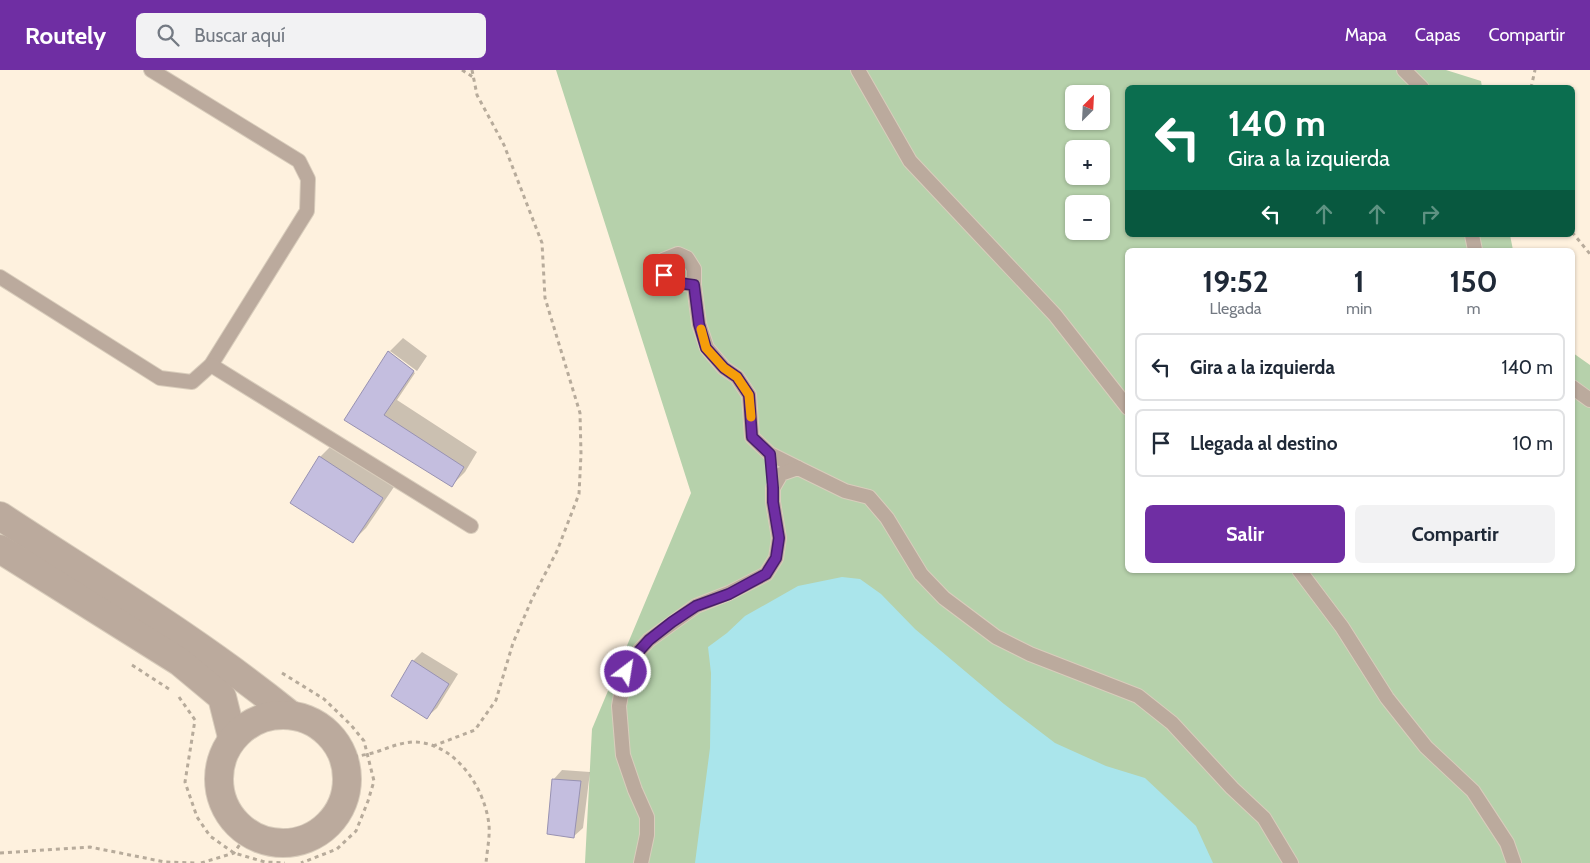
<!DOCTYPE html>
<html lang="es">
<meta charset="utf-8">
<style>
body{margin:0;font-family:Cabin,sans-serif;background:#f2f2f3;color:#1f2937;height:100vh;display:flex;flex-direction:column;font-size:19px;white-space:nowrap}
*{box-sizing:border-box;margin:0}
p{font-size:16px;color:#747a83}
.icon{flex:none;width:28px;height:28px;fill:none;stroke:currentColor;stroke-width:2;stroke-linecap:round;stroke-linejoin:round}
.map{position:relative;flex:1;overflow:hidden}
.sheet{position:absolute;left:1125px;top:178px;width:450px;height:325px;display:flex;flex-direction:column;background:#fff;border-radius:8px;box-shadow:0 1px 4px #0004}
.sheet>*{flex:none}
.guide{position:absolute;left:1125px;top:15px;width:450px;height:152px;border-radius:8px;box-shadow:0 1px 4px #0004;background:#0b6e4f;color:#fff;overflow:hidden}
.needle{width:32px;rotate:24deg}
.tools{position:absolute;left:1065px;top:15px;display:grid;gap:10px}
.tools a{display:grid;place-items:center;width:45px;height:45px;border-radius:8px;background:#fff;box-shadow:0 1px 4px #0004;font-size:25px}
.pin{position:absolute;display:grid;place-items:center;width:42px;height:42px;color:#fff;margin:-21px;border-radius:10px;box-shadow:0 2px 8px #0006}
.me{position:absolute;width:55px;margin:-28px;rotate:31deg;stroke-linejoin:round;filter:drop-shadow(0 0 4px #0008)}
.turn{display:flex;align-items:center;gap:18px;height:105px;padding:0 20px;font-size:22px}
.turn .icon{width:65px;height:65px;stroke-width:2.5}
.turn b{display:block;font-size:35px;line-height:42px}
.lanes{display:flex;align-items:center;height:48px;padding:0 20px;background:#0003;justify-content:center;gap:25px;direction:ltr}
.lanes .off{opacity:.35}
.eta{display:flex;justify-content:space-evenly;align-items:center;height:85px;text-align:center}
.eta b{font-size:30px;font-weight:700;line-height:35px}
.primary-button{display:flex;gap:10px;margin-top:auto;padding:10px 20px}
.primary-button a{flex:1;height:58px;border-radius:8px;background:#6f2ea3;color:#fff;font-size:20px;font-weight:700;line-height:58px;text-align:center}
.primary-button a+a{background:#f2f2f3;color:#1f2937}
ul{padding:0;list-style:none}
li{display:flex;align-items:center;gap:15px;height:68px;margin:0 10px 8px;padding:0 10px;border:2px solid #e0e1e3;border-radius:8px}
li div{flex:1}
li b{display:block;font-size:19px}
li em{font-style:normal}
header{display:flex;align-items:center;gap:30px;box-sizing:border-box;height:70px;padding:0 25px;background:#6f2ea3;color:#fff}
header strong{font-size:24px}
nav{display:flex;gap:28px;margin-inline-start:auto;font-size:18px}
.search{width:350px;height:45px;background:#f2f2f3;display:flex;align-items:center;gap:12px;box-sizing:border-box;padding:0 18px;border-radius:8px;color:#747a83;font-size:19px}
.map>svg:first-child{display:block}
.green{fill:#b6d1ab;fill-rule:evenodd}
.water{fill:#aae5eb}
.shadow{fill:#0003}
.building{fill:#c4bedf;stroke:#9892b2}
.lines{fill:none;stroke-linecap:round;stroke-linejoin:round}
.service-casing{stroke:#d9cdbc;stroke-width:16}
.minor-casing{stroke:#d9cdbc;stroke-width:30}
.path{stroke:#b7ab9b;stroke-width:3;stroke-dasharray:4 4;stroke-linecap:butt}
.service{stroke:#bbaa9d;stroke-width:14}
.minor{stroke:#bbaa9d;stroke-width:28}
.route-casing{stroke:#481e6a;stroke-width:12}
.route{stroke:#6f2ea3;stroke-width:9}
.slow{stroke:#f59e0b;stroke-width:9}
</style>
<header>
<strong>Routely</strong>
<div class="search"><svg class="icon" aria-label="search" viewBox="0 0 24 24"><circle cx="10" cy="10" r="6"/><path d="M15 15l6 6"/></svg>Buscar aquí</div>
<nav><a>Mapa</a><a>Capas</a><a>Compartir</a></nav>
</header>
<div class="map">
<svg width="1590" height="793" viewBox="0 0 1590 793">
<rect width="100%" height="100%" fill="#fef1de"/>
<path class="green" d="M556,0h890l35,11 1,6 -354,1v147h382l3,15h-385v320h444l1,-217 17,12v498h-1005l7,-134 99,-236zM1074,24h27v27h-27zM1074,79h27v27h-27zM1074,134h27v27h-27z"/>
<path class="water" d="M842,507l18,2 21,15 34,35 89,75 51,39 51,23 39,12 51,48 17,37h-518l15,-115 1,-75 -3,-26 19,-14 18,-17 53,-30z"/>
<g class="shadow">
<path d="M403,268l24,18 -10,15 -27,-20v3l25,19 -18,27 80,52 -12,20 -14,14 -105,-66 43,-68z"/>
<path d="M334,373l62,41 -30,44 -14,14 -32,-85z"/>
<path d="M422,582l36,22 -21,34 -10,9 -14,-56z"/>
<path d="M562,700l28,2 -7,56 -10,9 -20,-57z"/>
</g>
<g class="building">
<path d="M388,281l26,20 -30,44 80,52 -12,20 -108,-67z"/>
<path d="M319,386l64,42 -30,45 -63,-40z"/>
<path d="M412,590l37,24 -22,35 -36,-23z"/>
<path d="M552,709l29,2 -7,57 -27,-4z"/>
</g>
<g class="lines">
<defs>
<g id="service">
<path d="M858,0l52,91 145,154 73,93"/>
<path d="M1404,0l18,18"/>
<path d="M1472,165l3,15"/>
<path d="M0,207l160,101 32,4 19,-17 96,-154 1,-32 -9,-18 -148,-91"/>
<path d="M694,215l-17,-2 -13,-8 -1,-15 15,-6 9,4 7,11v16l5,39 8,24 17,20 13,9 12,18 3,42 18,17 28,14"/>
<path d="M211,295l260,161"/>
<path d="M1572,317l18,13"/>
<path d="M1299,500l43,57 45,71 39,49 47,44 34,52 7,20"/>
<path d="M641,793l6,-28v-18l-12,-27 -12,-35 -4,-49 4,-23 7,-22 19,-21 47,-34 33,-13 37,-19 10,-16 3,-20 -6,-36v-14l8,-14 17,-6 47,23 24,6 18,21 34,56 23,24 52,39 34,17 108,42 34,27 60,65 32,30 27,45"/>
</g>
<g id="minor">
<path d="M0,446c97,64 198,124 288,197"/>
<path d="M0,479l180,113 42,35 10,40"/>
<circle cx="283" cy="709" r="64"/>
</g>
</defs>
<use href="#service" class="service-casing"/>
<use href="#minor" class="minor-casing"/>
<g class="path">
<path d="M462,0l11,7"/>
<path d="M1531,18l4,-18"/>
<path d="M1572,162l18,22"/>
<path d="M132,595l37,24"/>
<path d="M282,603l42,26 27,26 13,16 10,40 -6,20 -12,30 -19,18 -36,14"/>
<path d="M179,627l16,23 -10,62 12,35 13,19 24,17 31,9 20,1"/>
<path d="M433,676l42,-16 21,-30 17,-57 19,-44 25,-48 22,-57 2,-40 -1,-41 -35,-115 -3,-55 -38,-98 -27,-50 -5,-25"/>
<path d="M346,688c11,-2 22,-3 33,-7 11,-4 21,-8 33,-9 42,-1 73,45 77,83 1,12 -2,26 -3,38"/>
<path d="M0,783l90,-6 75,15 30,1"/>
<path d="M201,793l33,-10 13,-19"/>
</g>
<use href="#service" class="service"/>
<use href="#minor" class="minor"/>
</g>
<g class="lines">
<defs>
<path id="route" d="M626,602l4,-11 19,-21 23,-18 24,-16 33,-12 37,-20 10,-16 3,-20 -6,-36v-14l-3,-34 -18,-17 -3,-42 -12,-18 -13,-9 -18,-20 -7,-24 -5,-39 -16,-2 -14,-8"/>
</defs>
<use href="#route" class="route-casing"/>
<use href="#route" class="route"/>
<path class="slow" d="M701,259l5,19 18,20 13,9 12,18 2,22"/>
</g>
</svg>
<div class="tools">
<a><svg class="needle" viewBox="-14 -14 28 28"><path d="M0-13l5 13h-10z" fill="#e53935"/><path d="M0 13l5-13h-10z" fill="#747a83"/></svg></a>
<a>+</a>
<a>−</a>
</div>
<div class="pin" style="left:664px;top:205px;background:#d93025"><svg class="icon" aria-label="arrive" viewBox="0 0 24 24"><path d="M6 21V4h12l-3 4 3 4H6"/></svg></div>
<svg class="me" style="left:626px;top:602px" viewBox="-20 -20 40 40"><circle r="17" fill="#6f2ea3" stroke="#fff" stroke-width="3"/><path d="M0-11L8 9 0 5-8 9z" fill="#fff"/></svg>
<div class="guide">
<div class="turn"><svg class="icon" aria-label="left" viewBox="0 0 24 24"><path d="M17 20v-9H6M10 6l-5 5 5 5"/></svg><div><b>140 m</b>Gira a la izquierda</div></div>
<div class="lanes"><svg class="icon" aria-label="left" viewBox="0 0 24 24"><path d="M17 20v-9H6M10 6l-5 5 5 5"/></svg><svg class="icon off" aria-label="ahead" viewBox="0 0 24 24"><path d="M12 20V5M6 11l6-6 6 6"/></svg><svg class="icon off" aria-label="ahead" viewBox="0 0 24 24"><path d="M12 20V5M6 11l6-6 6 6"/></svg><svg class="icon off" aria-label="right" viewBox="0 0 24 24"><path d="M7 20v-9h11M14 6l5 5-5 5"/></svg></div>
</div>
<section class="sheet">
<div class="eta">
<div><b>19:52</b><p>Llegada</p></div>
<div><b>1</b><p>min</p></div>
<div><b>150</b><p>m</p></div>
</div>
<ul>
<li><svg class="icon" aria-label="left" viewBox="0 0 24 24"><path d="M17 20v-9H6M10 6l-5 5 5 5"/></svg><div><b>Gira a la izquierda</b></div><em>140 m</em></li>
<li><svg class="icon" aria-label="arrive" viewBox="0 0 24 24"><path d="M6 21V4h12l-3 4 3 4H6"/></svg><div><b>Llegada al destino</b></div><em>10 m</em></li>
</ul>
<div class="primary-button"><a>Salir</a><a>Compartir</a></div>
</section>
</div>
